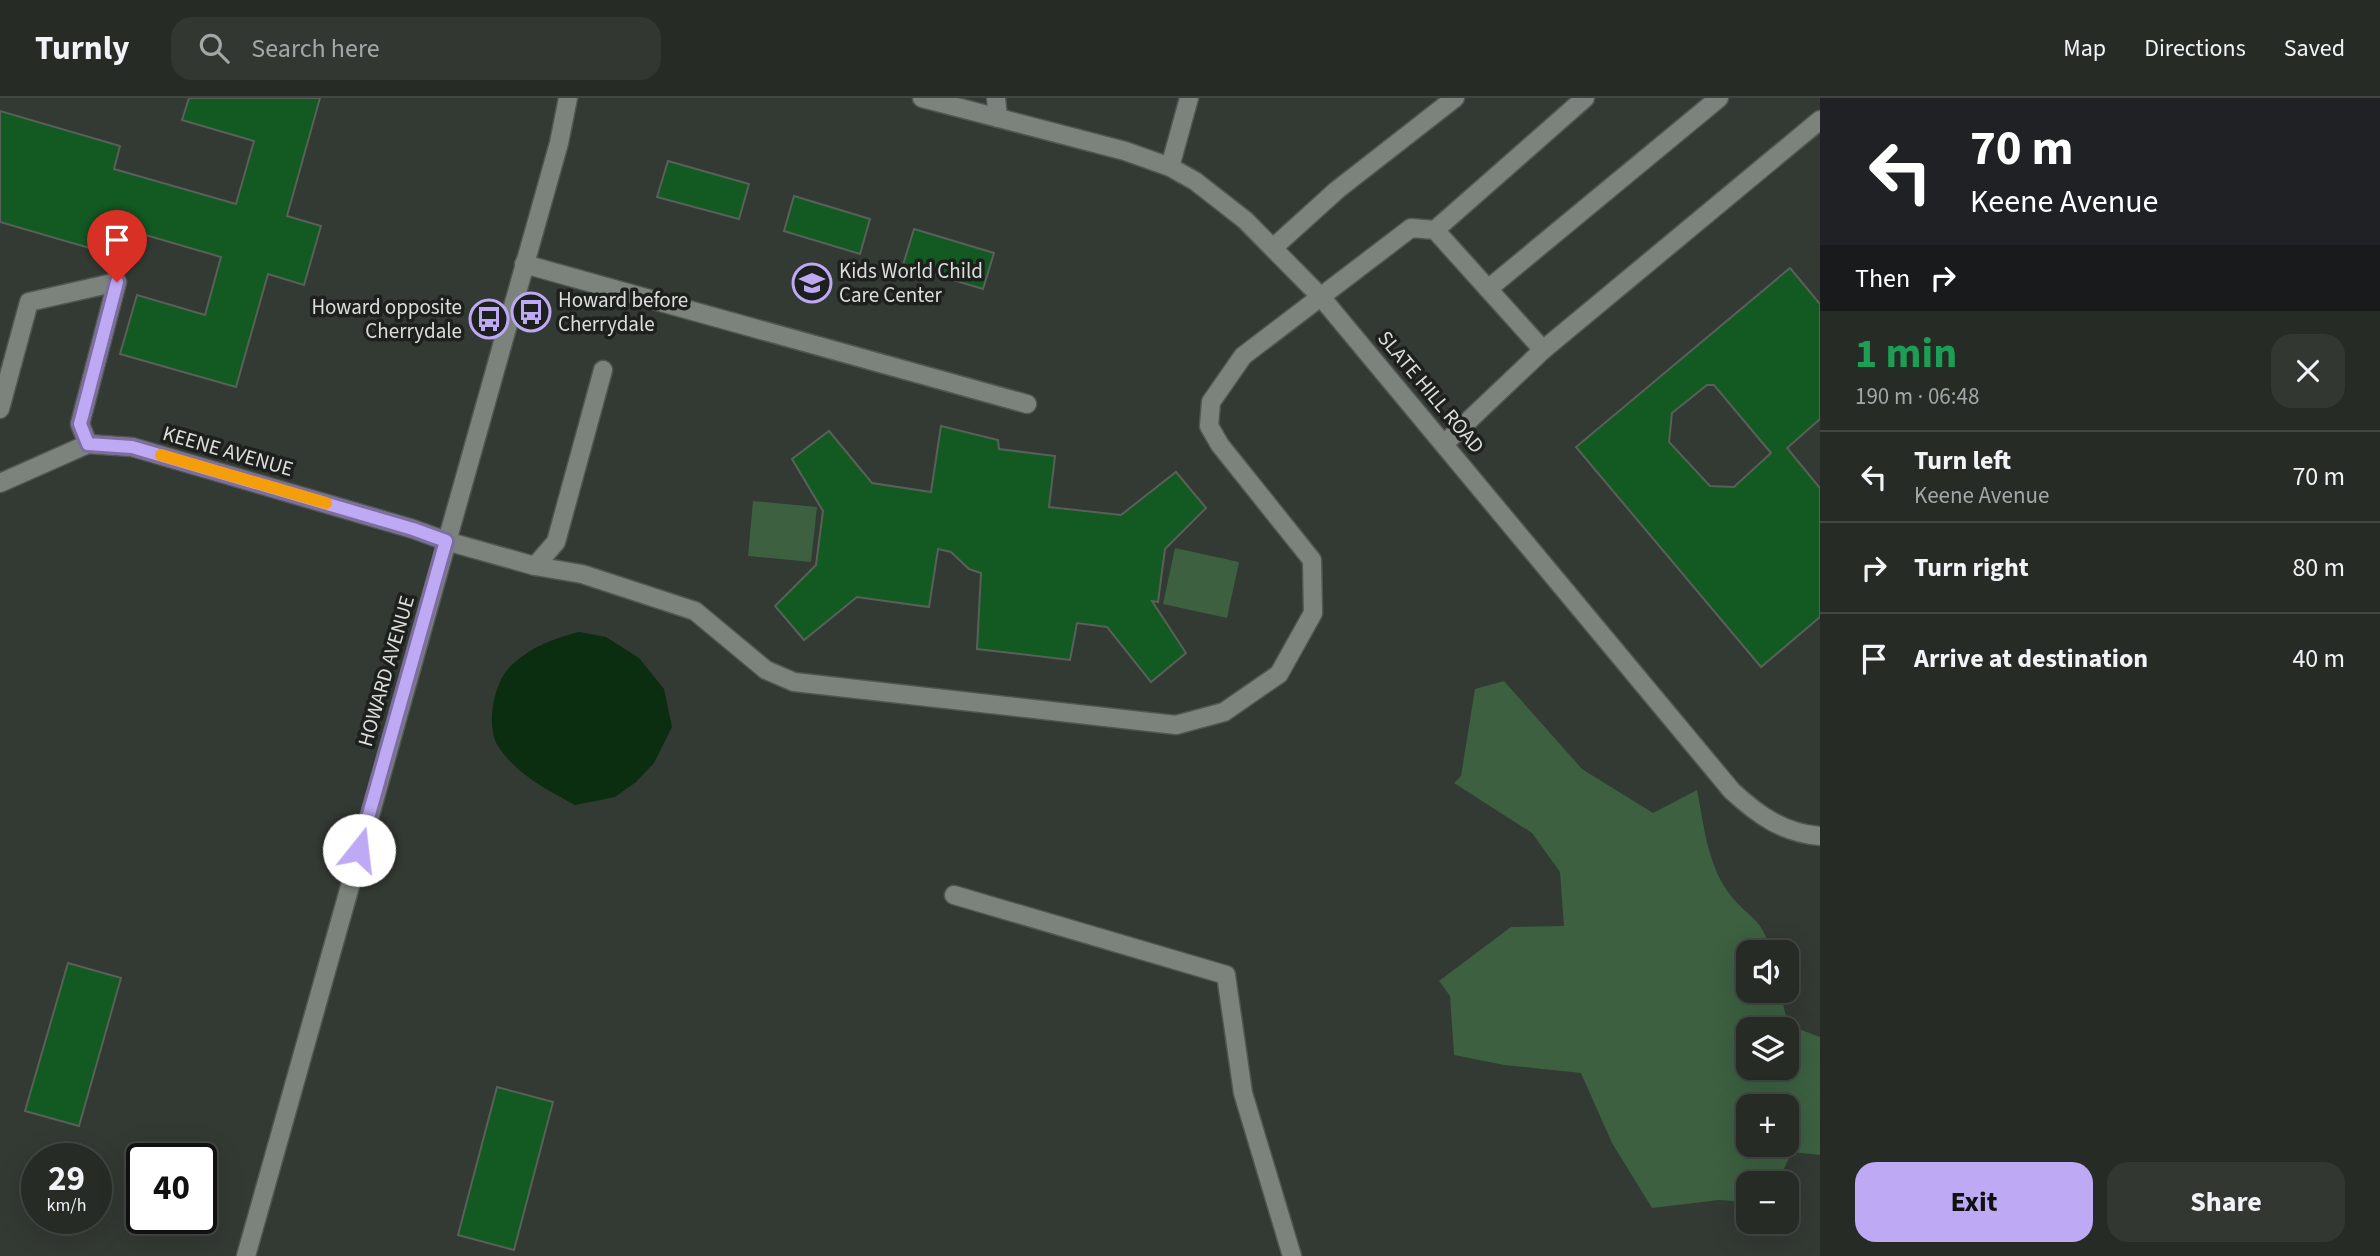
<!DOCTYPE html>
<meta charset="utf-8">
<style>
body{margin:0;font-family:"Source Sans 3",sans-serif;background:#323732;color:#f1f3f6;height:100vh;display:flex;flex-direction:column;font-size:26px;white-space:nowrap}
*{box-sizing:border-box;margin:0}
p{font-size:23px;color:#a4a7a7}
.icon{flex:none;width:38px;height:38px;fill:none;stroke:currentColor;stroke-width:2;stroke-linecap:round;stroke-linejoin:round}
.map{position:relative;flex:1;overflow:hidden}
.side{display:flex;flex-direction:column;background:#262b26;width:560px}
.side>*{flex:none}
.banner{background:#202124;color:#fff;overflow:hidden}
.fabs{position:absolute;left:1736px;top:842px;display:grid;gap:14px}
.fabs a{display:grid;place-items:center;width:63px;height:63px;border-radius:14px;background:#262b26;box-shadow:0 7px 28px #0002,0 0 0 2px #424743;font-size:35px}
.speed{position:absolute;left:21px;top:1045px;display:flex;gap:14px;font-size:35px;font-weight:700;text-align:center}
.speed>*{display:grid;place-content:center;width:91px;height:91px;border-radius:50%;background:#262b26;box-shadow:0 7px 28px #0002,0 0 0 2px #424743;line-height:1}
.speed small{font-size:18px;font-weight:400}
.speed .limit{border:4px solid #111;border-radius:10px;background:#fff;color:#111}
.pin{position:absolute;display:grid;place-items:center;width:60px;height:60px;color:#fff;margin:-72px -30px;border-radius:50% 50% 50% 0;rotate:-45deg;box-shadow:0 0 7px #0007}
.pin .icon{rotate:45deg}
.me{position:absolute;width:77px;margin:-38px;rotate:16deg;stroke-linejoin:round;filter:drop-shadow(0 0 5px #0008)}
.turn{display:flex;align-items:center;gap:24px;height:147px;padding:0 35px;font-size:32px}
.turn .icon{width:91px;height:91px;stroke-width:2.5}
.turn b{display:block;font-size:49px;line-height:60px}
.then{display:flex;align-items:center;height:66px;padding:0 35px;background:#0003;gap:14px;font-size:26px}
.round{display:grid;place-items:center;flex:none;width:74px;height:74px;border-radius:21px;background:#323732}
.head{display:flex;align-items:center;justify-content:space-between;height:119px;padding:0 35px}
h1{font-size:42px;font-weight:700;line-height:52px;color:#1e9e55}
.primary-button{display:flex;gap:14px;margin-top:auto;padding:14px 35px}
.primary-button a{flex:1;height:80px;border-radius:21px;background:#bea9f4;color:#111;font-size:28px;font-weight:700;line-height:80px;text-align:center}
.primary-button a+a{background:#323732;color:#f1f3f6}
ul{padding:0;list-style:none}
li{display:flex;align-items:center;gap:21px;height:91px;padding:0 35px;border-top:2px solid #424743}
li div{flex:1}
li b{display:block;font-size:26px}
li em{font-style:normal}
header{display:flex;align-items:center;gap:42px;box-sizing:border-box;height:98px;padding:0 35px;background:#262b26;border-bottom:2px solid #424743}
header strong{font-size:33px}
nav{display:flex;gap:38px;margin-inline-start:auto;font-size:24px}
.search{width:490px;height:63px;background:#323732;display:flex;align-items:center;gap:18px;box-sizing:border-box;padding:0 24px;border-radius:21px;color:#a4a7a7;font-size:26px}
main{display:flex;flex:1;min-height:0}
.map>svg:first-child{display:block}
.green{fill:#3c6040;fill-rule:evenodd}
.water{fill:#0b2e11}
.building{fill:#125922;stroke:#596059;stroke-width:2;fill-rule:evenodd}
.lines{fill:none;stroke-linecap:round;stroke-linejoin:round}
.minor-casing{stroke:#515651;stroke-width:21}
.minor{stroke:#7c837c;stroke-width:18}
.route-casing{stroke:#7c6e9f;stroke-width:18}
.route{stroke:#bea9f4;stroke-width:12}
.slow{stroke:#f59e0b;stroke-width:12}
.labels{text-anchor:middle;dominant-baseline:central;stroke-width:7;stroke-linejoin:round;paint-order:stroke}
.poi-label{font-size:21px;fill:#dbdfdb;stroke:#1d201d;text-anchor:start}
.street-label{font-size:21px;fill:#dbdfdb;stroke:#1d201d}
</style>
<header>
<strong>Turnly</strong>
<div class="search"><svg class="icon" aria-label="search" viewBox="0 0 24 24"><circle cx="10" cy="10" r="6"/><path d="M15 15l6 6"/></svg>Search here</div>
<nav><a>Map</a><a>Directions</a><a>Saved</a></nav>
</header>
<main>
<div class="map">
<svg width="1820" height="1158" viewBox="0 0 1820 1158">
<rect width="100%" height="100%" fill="#333933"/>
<g class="green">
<path d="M753,403l64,6 -6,55 -63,-6z"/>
<path d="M1175,450l64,14 -12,56 -64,-14z"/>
<path d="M1504,583l78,88 71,44 44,-23c7,35 10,72 31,102 20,27 34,24 43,60h-23v38l32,1 8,34 32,12v118l-28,-3 -15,31h-29v19l-29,-2 -67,8 -40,-65 -31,-70 -77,-8 -50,-10 -4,-59 -11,-15 72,-54 53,-1 -4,-54 -28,-39 -78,-50 7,-7 14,-87zM1748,931h39v39h-39zM1748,1008h39v38h-39z"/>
</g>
<path class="water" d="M579,534l27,5 33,21 25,31 8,38 -18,36 -18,19 -21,15 -40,8c-29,-16 -58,-30 -77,-59 -12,-18 -5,-60 10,-77 18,-20 46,-31 71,-37z"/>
<g class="building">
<path d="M189,0h131l-33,118 34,10 -17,59 -36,-11 -32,113 -116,-33 17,-59 68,20 16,-58 -120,-35 -8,27 -93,-27v-111l120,35 -6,23 122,35 18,-63 -72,-21z"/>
<path d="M668,63l81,23 -10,35 -82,-22z"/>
<path d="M794,98l76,23 -10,35 -76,-23z"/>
<path d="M914,131l80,24 -11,36 -80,-24z"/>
<path d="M1790,170l30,36v115l-33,29 33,40v129l-59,50 -185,-220zM1707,287h7l57,68 -37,34 -24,-1 -41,-44 3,-29z"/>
<path d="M941,328l57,14 1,9 56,7 -6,51 72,8 55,-43 30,36 -41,41 -7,53 -6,-1 34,52 -35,29 -44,-55 -30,-4 -7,37 -93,-11 4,-76 -12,-4 -18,-17 -13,-3 -9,58 -72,-10 -53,43 -29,-34 41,-41 7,-54 -31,-52 37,-28 43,52 59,9z"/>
<path d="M68,865l53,15 -42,148 -54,-15z"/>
<path d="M497,989l56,15 -39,148 -56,-15z"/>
</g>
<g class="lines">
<defs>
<g id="minor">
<path d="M922,0l203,53 45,16 25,14 50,39 76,77 411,494c26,24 51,42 88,45"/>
<path d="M996,0l2,20"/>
<path d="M1170,69l19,-69"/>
<path d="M1435,132l150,-132"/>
<path d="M1274,149l63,-57 118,-92"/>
<path d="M524,166l503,140"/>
<path d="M1488,191l231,-191"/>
<path d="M0,311l29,-107 88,-20 -37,142 8,20"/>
<path d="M1445,345l98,-93 277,-230"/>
<path d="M0,385l88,-39 44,3 281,82 33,12 89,25 47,8 113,37 71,59 28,12 382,43 48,-13 55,-38 34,-61 -1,-53 -92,-115 -11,-19 2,-24 32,-46 168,-128 24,2 108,120"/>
<path d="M535,468l21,-24 47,-172"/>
<path d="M954,797l272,80 17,118 49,163"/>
<path d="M246,1158l313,-1113 9,-45"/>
</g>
</defs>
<use href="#minor" class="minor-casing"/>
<use href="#minor" class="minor"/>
</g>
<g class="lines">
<defs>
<path id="route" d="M117,184l-37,142 8,20 44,3 281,82 33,12 -87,309"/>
</defs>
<use href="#route" class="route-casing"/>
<use href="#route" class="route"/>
<path class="slow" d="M161,357l165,48"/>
</g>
<defs>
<symbol id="school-ring" viewBox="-11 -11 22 22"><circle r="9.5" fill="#1d201d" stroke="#bea9f4" stroke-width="1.5"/><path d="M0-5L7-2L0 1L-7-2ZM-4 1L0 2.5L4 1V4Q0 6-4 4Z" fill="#bea9f4"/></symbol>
<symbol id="bus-ring" viewBox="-11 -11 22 22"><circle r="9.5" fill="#1d201d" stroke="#bea9f4" stroke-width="1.5"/><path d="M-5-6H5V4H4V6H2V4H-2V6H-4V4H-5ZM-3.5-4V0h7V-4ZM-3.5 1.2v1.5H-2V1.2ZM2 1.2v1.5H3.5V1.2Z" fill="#bea9f4"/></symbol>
</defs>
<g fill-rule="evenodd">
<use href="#school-ring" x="790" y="163" width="44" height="44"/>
<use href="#bus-ring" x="509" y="192" width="44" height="44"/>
<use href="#bus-ring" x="467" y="199" width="44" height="44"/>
</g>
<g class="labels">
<g class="poi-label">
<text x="839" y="173">Kids World Child<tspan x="839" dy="24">Care Center</tspan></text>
<text x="558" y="202">Howard before<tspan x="558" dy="24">Cherrydale</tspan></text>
<text x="462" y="209" text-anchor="end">Howard opposite<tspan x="462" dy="24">Cherrydale</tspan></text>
</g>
<g class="street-label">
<text transform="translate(1431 294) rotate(50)">SLATE HILL ROAD</text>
<text transform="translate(228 353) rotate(16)">KEENE AVENUE</text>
<text transform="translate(386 573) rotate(-74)">HOWARD AVENUE</text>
</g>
</g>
</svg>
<div class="fabs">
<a><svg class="icon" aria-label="sound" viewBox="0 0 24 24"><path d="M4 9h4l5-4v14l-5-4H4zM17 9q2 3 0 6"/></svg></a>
<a><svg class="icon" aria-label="layers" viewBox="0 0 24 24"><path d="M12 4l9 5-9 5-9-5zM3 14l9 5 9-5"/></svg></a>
<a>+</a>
<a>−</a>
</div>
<div class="speed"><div>29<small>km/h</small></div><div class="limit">40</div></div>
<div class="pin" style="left:117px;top:184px;background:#d93025"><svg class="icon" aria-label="arrive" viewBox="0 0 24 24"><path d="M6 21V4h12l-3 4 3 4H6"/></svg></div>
<svg class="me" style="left:359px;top:752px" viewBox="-20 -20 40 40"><circle r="19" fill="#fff"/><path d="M0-13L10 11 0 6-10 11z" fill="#bea9f4"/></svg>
</div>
<section class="side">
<div class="banner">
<div class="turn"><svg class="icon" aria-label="left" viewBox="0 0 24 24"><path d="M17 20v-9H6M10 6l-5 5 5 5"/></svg><div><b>70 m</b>Keene Avenue</div></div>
<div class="then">Then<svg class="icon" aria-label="right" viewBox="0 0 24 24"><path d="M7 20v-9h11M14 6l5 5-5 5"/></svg></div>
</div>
<div class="head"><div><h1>1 min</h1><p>190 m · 06:48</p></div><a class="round"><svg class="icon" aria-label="close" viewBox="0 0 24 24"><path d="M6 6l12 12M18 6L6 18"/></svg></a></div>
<ul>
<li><svg class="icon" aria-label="left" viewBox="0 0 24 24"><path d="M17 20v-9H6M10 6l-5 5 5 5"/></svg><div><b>Turn left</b><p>Keene Avenue</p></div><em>70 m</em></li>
<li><svg class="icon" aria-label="right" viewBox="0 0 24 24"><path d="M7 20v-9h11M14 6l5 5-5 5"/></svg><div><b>Turn right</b></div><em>80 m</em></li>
<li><svg class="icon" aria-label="arrive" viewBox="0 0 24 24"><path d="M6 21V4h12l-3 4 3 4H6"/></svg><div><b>Arrive at destination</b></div><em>40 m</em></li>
</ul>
<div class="primary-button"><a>Exit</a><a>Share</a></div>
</section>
</main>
